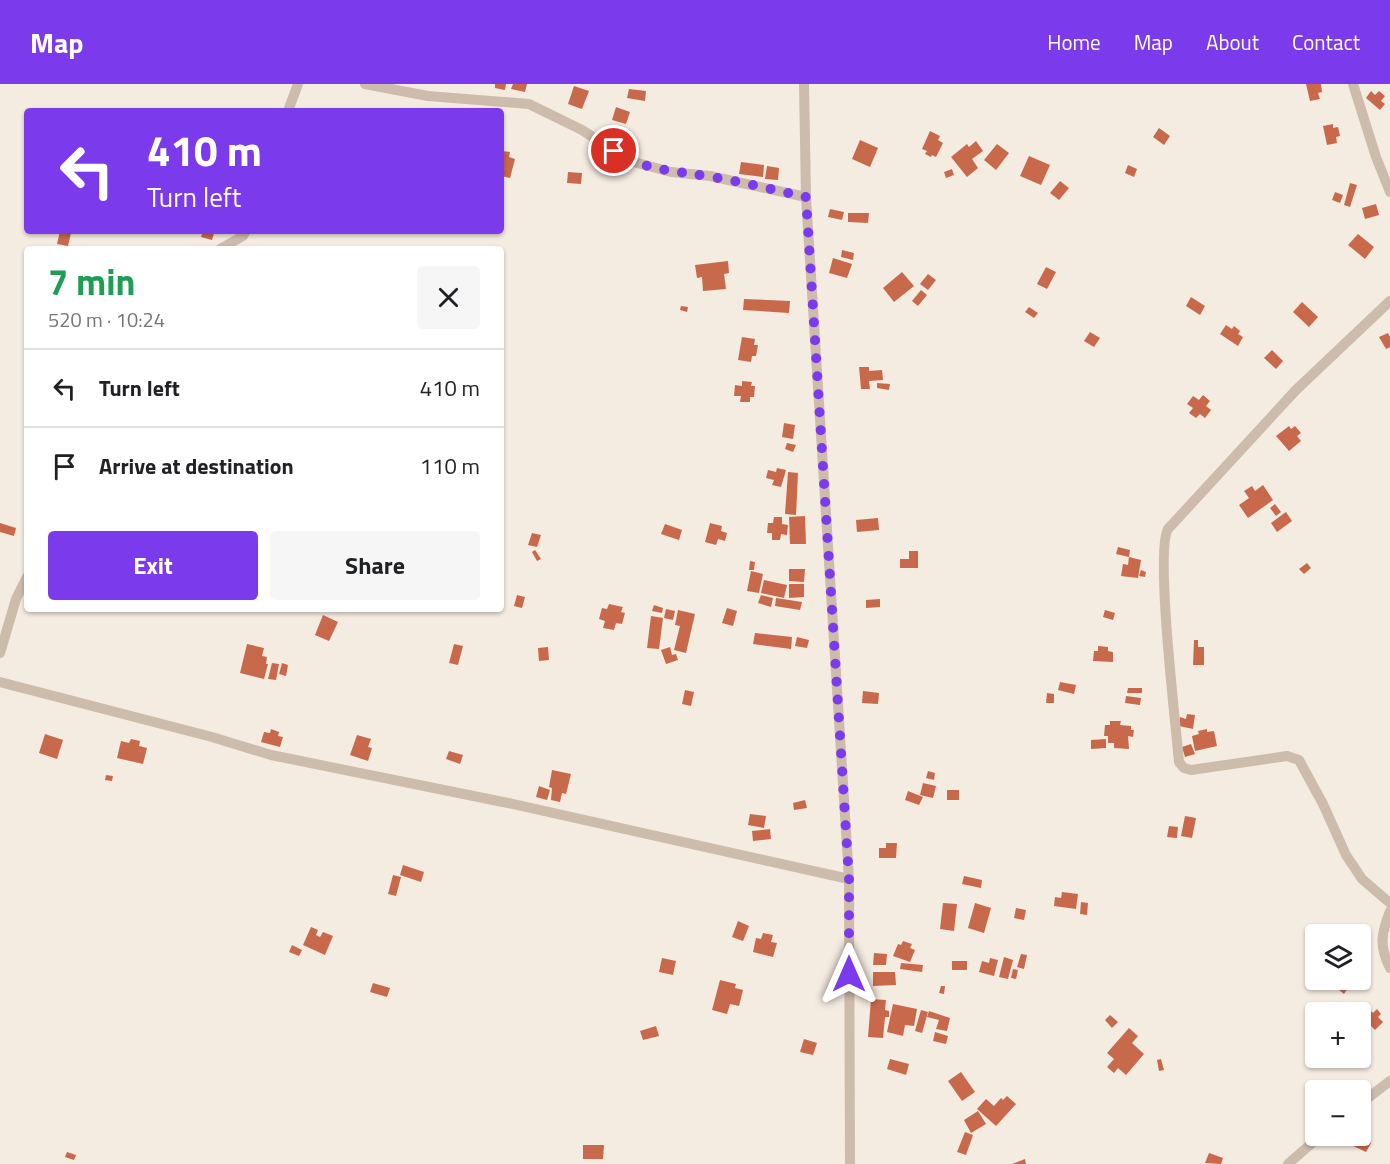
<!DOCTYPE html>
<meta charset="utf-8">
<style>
body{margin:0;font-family:"Titillium Web",sans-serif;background:#f6f6f6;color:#202124;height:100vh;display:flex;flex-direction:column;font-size:22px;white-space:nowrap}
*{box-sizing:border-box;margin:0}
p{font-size:20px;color:#757577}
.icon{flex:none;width:33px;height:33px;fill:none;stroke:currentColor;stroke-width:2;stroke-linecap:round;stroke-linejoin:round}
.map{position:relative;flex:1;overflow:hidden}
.panel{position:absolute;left:24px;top:162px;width:480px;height:366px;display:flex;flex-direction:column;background:#fff;border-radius:6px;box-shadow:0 2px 4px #0004}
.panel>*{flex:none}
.hud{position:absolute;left:24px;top:24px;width:480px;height:126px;border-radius:6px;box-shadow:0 2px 4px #0004;background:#7c3aed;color:#fff;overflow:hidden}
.tools{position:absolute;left:1305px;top:840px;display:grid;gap:12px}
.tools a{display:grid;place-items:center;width:66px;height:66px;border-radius:6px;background:#fff;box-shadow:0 2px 4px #0004;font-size:30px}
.pin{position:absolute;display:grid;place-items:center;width:51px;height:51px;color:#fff;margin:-26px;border:3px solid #fff;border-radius:50%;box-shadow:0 2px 6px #0007}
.me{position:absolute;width:66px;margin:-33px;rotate:0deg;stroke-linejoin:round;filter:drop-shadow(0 0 4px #0008)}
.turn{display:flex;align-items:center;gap:21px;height:126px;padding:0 24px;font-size:27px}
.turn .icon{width:78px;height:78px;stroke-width:2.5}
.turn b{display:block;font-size:42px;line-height:51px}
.round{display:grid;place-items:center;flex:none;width:63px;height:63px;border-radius:6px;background:#f6f6f6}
.head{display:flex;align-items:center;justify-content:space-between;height:102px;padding:0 24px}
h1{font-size:36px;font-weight:700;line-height:45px;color:#1e9e55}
.action{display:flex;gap:12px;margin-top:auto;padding:12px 24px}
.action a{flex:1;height:69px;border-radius:6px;background:#7c3aed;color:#fff;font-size:24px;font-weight:700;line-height:69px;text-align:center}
.action a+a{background:#f6f6f6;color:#202124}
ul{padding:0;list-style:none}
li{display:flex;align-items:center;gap:18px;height:78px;padding:0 24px;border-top:2px solid #e0e0e0}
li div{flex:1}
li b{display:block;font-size:22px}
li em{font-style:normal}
header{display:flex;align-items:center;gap:36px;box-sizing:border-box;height:84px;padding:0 30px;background:#7c3aed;color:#fff}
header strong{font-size:28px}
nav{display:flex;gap:33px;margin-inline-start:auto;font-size:21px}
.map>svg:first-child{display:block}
.building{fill:#c8694b}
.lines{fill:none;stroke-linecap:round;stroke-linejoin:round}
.street{stroke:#cdbbac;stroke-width:10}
.route{stroke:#7c3aed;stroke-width:10;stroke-dasharray:0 18}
</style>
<header>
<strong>Map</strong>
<nav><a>Home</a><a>Map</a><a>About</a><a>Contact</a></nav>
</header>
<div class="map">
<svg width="1390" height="1080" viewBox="0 0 1390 1080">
<rect width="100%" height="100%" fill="#f4ebe1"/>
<g class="building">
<path d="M495,0h11l-1,6 -10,-2z"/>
<path d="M513,0h14l-2,8 -14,-3z"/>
<path d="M1306,0h15l1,8 -4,1 2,6 -10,2z"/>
<path d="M574,2l15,5 -7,18 -14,-5z"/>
<path d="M629,5l17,2 -1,10 -18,-3z"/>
<path d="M1371,7l4,4 4,-4 6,5 -4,5 4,3 -5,6 -14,-12z"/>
<path d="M616,23l14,5 -4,12 -14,-4z"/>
<path d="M1333,40v4l5,-1 2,9 -4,1 1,6 -10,2 -4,-19z"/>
<path d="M1159,44l11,8 -6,9 -11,-8z"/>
<path d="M930,47l10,5 -2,4 5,3 -7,14 -4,-2 -1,2 -6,-3 2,-3 -5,-2z"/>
<path d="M860,56l18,8 -8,19 -18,-8z"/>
<path d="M976,57l7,10 -11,8 6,9 -11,9 -16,-20 16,-13 2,3z"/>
<path d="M997,60l12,9 -13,17 -12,-10z"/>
<path d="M502,67l8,1 -1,5 6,2 -5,19 -9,-2z"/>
<path d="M1029,72l21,9 -9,20 -21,-9z"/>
<path d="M741,78l23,3 -1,12 -24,-3z"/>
<path d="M1128,81l9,4 -3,8 -9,-4z"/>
<path d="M767,82l12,2 -1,12 -13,-1z"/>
<path d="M952,85l2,6 -8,3 -2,-6z"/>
<path d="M568,88l14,1 -1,11 -14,-1z"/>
<path d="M1060,97l9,7 -10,12 -9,-7z"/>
<path d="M1350,99l7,2 -7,22 -6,-2z"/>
<path d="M1335,108l8,3 -3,8 -8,-3z"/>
<path d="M1376,120l3,11 -14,4 -3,-11z"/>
<path d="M830,125l14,3 -2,8 -14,-3z"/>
<path d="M848,129h21l-1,10 -20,-1z"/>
<path d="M60,147l11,2 -3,13 -11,-2z"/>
<path d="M203,147l11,2 -2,7 -11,-3z"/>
<path d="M1358,150l16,13 -9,12 -17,-14z"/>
<path d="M842,166l12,3 -1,7 -12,-3z"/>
<path d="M833,174l19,6 -5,14 -18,-5z"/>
<path d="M728,177l1,12 -5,1 2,15 -23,2 -1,-14 -5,1 -2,-13z"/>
<path d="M1046,183l10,5 -9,17 -10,-5z"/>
<path d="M902,188l12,14 -20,16 -11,-14z"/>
<path d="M928,190l8,6 -8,10 -8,-6z"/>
<path d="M921,206l6,5 -9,11 -6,-5z"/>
<path d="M1191,213l14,9 -5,9 -14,-9z"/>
<path d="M744,215l46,2 -1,12 -46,-3z"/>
<path d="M1302,218l16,15 -9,10 -16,-15z"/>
<path d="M681,222l7,1 -1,5 -7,-2z"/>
<path d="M1029,223l9,6 -4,5 -9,-6z"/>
<path d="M1226,241l6,4 2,-3 6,5 -2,3 5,3 -5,9 -18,-12z"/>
<path d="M1090,248l10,6 -6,9 -10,-6z"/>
<path d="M1388,249l2,4v10l-4,2 -7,-12z"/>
<path d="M742,253l13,2 -1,6h4l-2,11h-4l-1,6 -13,-2z"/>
<path d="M1272,266l11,11 -7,8 -12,-11z"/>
<path d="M859,283h10v4l13,-1 1,10 -14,1 1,8h-9z"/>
<path d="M742,297l10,1 -1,4h4l-1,11h-4v5h-10l1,-6h-7l1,-11 7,1z"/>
<path d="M877,299l13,1 -1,6 -12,-2z"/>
<path d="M1203,311l7,6 -4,5 5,4 -6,8 -5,-4 -4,4 -7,-5 4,-5 -6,-4 6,-8 6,4z"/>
<path d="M784,339l11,2 -2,14 -11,-2z"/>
<path d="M1289,342l2,3 4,-3 6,7 -4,3 4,5 -12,10 -13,-15z"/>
<path d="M787,359l9,2 -3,7 -8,-3z"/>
<path d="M777,384l9,2 -5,17 -9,-2 2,-5 -8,-2 2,-8 8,2z"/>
<path d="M788,388l10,1 -2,42 -11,-1z"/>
<path d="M1263,401l10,15 -25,18 -9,-13 10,-7 -5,-7 8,-5 3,5z"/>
<path d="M1275,420l6,8 -5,4 -6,-8z"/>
<path d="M1286,428l6,9 -15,11 -6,-9z"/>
<path d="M805,432l1,28h-16l-1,-27z"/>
<path d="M774,433h8v7l6,1 -1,10 -6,-1 -1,6h-8v-7h-5l1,-10h5z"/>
<path d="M878,434l1,12 -22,2 -1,-12z"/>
<path d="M0,439l16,5 -2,8 -14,-4z"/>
<path d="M710,439l12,3 -1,5 6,2 -2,8 -7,-2 -2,6 -11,-3z"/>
<path d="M665,440l17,6 -3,10 -18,-6z"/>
<path d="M532,449l9,2 -4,12 -9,-2z"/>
<path d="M1118,463l12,3 -1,7 -13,-3z"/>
<path d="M535,466l6,9 -4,2 -5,-9z"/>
<path d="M909,467h9v17h-18v-9h9z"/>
<path d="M1129,473l12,3 -3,18 -17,-2 2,-12 5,1z"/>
<path d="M750,477l5,1 -1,8h-5z"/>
<path d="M1307,479l4,5 -7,6 -5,-5z"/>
<path d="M789,485h16l-1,13 -15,-1z"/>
<path d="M1141,486l5,2 -1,5 -6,-1z"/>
<path d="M751,487l12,3 -4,19 -12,-2z"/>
<path d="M764,496l23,5 -3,13 -23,-5z"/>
<path d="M789,500h15v13l-15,1z"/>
<path d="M517,511l8,2 -3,11 -8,-2z"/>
<path d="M761,511l12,3 -2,9 -13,-4z"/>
<path d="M776,514l26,4 -2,8 -25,-4z"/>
<path d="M880,515v8l-14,1v-8z"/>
<path d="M609,520l14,3 -2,5 4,1 -3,11 -6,-1 -2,7 -11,-2 2,-7 -6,-2 3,-11 5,1z"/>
<path d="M654,521l9,3 -1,5 -10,-2z"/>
<path d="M727,524l10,3 -4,15 -11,-3z"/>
<path d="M666,525l9,2 -2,9 -9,-2z"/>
<path d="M678,526l17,4 -9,39 -12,-3 6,-24 -5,-1z"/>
<path d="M1105,526l10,3 -2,7 -10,-3z"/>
<path d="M323,531l15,7 -9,19 -14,-6z"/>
<path d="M651,532l12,2 -4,31 -12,-1z"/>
<path d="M755,549l37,4 -1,12 -38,-5z"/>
<path d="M797,553l12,3 -2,8 -12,-2z"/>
<path d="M1194,556h4v7h6v18h-11z"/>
<path d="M247,560l17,4 -2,8 5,1 -1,7h2l-4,15 -24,-6z"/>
<path d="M454,560l9,2 -5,19 -9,-2z"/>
<path d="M1098,562l10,1v4l5,1v10l-20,-1 1,-10h4z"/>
<path d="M548,563l1,13 -10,1 -1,-13z"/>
<path d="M670,563l2,8 4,-1 2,6 -12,4 -5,-14z"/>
<path d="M272,579l7,1 -3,16 -8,-1z"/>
<path d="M282,579l6,2 -2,11 -7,-2z"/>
<path d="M1060,598l16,3 -2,9 -16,-4z"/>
<path d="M1128,604h14v5h-15z"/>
<path d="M685,606l9,2 -3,14 -9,-2z"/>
<path d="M863,607l16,2 -1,11 -16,-1z"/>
<path d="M1047,609l7,1v9h-8z"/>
<path d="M1126,612l15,2 -1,7 -15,-2z"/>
<path d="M1187,630l8,1 -2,14 -14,-3 1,-9 6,2z"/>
<path d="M1110,637h11l-1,4 11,1v4h3l-1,7 -5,-1 1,13 -15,-1v-5h-6v-7h-4l1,-11h5z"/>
<path d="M271,645l8,3 -1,4 5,1 -3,10 -19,-5 3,-10 6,1z"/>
<path d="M1207,645v3l7,-1 3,15 -22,5 -3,-15 7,-2 -1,-3z"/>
<path d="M45,650l18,6 -6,19 -18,-6z"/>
<path d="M357,651l14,4 -3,8 4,1 -4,13 -18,-6z"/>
<path d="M131,655l9,2 -1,5 8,2 -4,16 -26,-6 4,-17 8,2z"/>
<path d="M1106,655v9l-15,1v-9z"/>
<path d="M1191,660l4,10 -10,3 -3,-10z"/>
<path d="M449,667l14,4 -3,9 -14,-5z"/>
<path d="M552,686l19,4 -5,20 -4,-1 -2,9 -9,-2 1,-12 -3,-1z"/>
<path d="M928,687l7,2 -1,7 -8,-2z"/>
<path d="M106,691l7,1 -1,5 -7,-1z"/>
<path d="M923,699l13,3 -3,12 -13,-3z"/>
<path d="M539,702l11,4 -3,10 -11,-3z"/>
<rect x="947" y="706" width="12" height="10"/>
<path d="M908,707l15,6 -4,8 -14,-5z"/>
<path d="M805,716l2,8 -13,2 -1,-7z"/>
<path d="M750,730l16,2 -2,12 -16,-3z"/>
<path d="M1185,732l11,2 -4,20 -11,-2z"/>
<path d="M1169,742l9,1 -1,11 -10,-1z"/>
<path d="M770,745l1,10 -18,2 -1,-10z"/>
<path d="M886,759h11l-1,15h-17v-10h7z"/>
<path d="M403,781l21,7 -3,10 -21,-7z"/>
<path d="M393,791l8,2 -5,19 -8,-2z"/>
<path d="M964,792l18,4 -1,8 -19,-4z"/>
<path d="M1062,808l16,2 -2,15 -22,-3 1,-9 6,1z"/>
<path d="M1081,818l7,1 -1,12 -7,-1z"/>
<path d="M943,819l14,1 -3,27 -14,-2z"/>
<path d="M975,819l16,5 -7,25 -16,-5z"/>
<path d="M1016,824l10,2 -2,10 -10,-2z"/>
<path d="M738,837l11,5 -6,15 -11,-4z"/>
<path d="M311,843l7,3 -2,5 4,2 3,-5 10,4 -8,19 -22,-10z"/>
<path d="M763,849l10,2 -2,7 6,1 -4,14 -20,-5 3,-14 5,1z"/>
<path d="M903,857l9,3 -2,4 5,2 -5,12 -17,-6 5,-12 3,1z"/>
<path d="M292,861l10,5 -3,6 -10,-4z"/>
<path d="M874,869l13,1 -1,11h-13z"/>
<path d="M1021,870l6,1 -3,14 -7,-2z"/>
<path d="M1004,873l9,3 -5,19 -9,-2z"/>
<path d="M662,874l14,3 -3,14 -14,-3z"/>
<path d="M990,874l8,2 -4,16 -15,-4 3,-11 7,2z"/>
<rect x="952" y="877" width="15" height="9"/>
<path d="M901,879l22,2 -1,7 -22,-3z"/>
<path d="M1013,885l5,1 -2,9 -5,-1z"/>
<path d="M873,888h22l1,13 -23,1z"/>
<path d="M720,896l16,4 -1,4 8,2 -4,16 -9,-2 -3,10 -15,-4z"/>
<path d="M1338,896h5l7,5 -6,9 -11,-9z"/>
<path d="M373,899l17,5 -3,9 -17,-5z"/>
<path d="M941,902h4l-1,8 -5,-1z"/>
<path d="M871,915l15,1 -1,10 4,1v6h-4l-2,21 -15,-1z"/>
<path d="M893,920l24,5 -3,17 -9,-1 -2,11 -16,-4z"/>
<path d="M1368,924l5,5 4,-4 4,5 -3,3 5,5 -8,8 -14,-14z"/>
<path d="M921,926l7,2 -6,21 -7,-2z"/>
<path d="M929,927l21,7 -3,13 -11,-2 3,-9 -12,-3z"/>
<path d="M1110,931l8,7 -6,6 -7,-8z"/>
<path d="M656,942l3,10 -16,4 -3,-9z"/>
<path d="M1129,944l9,8 -6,7 12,11 -18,21 -8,-7 -4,5 -7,-6 7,-8 -7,-6z"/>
<path d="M935,948l13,4 -2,8 -13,-3z"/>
<path d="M804,955l13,4 -4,12 -13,-3z"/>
<path d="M890,975l19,5 -3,11 -19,-6z"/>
<path d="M1161,975l3,11 -5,1 -2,-11z"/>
<path d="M961,988l14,20 -13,9 -14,-20z"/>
<path d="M1007,1012l9,8 -20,22 -19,-17 9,-10 8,7 7,-8 2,2z"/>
<path d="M978,1027l8,13 -15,9 -7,-13z"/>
<path d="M965,1048l8,3 -7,20 -9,-3z"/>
<path d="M1360,1049l9,4 -1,4 3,2 -5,9 -19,-9 4,-7 7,1z"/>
<path d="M583,1061h21l-1,14h-20z"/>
<path d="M67,1068l9,3 -2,5 -9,-3z"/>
<path d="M1209,1069l14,5 -2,6 -16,-1z"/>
<path d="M1025,1075l1,5h-14z"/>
</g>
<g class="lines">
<g class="street">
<path d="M365,0l63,12 101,8 53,26 48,31 41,11 39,4 96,21"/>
<path d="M804,0l2,113 43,682 1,285"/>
<path d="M1353,0l23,73 14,35"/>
<path d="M288,27l10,-27"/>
<path d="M220,165l23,-13 3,-5"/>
<path d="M1390,217l-94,89 -128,139c-13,22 8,197 11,233l5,6 7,2 96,-14 12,4 24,44 23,51 16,24 28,24"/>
<path d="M0,569l16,-54 11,-22"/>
<path d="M0,598l212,55 59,18 237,48 341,76"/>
<path d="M1390,827c-9,23 -11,35 0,57"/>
<path d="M1360,1020l30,-23"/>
<path d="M1288,1080l32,-28"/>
</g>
</g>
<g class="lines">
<path class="route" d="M614,67c33,21 61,19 97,26 32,5 64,13 95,20l43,682v95"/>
</g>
</svg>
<div class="tools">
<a><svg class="icon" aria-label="layers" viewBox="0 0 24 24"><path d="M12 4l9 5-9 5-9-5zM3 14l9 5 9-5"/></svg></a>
<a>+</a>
<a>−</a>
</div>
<div class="pin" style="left:614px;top:67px;background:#d93025"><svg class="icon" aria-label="arrive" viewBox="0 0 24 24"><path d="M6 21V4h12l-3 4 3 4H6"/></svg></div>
<svg class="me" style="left:849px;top:890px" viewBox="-20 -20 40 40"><path d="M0-17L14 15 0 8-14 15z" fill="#7c3aed" stroke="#fff" stroke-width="4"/></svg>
<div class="hud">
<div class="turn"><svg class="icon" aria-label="left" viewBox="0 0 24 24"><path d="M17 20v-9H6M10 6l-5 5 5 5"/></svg><div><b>410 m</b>Turn left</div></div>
</div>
<section class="panel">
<div class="head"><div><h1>7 min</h1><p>520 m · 10:24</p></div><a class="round"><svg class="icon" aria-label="close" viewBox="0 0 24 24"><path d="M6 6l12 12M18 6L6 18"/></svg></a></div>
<ul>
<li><svg class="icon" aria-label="left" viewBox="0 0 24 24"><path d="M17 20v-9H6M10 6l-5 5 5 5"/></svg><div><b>Turn left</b></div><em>410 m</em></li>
<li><svg class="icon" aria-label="arrive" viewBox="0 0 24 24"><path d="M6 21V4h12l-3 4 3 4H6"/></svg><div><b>Arrive at destination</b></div><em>110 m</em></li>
</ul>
<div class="action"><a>Exit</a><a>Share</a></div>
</section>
</div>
